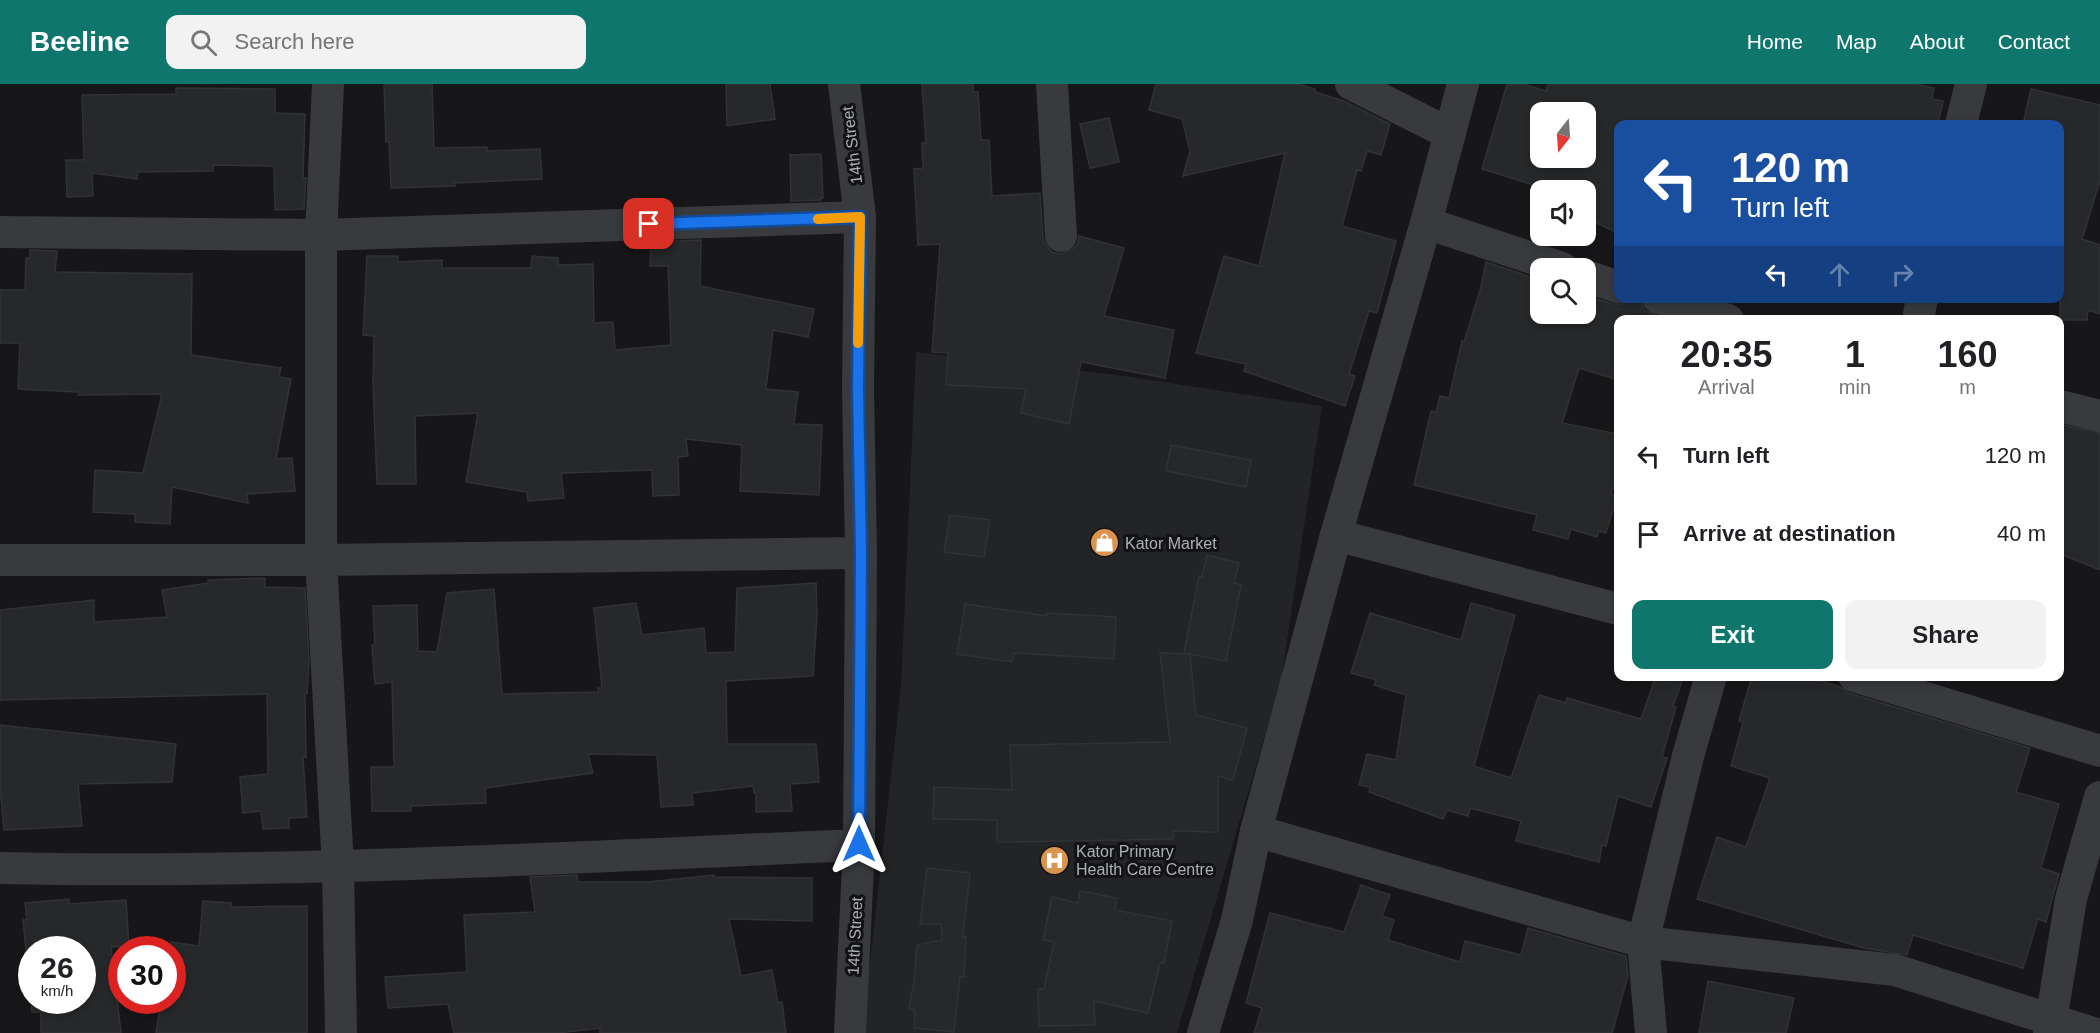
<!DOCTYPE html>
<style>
body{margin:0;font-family:Helvetica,sans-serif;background:#f2f2f2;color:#202124;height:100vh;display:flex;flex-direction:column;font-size:22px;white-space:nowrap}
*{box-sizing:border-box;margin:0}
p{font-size:20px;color:#757577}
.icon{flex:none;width:33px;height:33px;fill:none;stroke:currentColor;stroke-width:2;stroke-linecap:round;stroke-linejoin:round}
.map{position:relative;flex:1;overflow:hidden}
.drawer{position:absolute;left:1614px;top:231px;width:450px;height:366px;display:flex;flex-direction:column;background:#fff;border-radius:12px;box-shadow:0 3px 9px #0003}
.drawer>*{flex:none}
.guide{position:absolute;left:1614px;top:36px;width:450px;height:183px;border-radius:12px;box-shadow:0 3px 9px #0003;background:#1a4fa0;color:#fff;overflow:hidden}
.needle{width:39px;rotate:197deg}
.fabs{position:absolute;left:1530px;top:18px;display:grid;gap:12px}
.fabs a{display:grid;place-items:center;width:66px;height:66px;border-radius:12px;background:#fff;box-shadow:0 3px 9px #0003;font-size:30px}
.speed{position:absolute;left:18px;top:852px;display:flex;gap:12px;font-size:30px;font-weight:700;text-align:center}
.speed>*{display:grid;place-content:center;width:78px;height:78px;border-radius:50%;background:#fff;box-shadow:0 3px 9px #0003;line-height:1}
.speed small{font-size:15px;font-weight:400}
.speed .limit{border:9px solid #d22;background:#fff;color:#111}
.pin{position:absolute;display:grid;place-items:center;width:51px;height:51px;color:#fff;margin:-26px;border-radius:12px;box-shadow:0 3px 9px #0006}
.me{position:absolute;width:66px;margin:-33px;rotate:0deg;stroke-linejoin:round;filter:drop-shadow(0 0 4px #0008)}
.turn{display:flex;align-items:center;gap:21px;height:126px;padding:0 18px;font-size:27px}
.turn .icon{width:78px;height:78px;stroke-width:2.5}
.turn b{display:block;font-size:42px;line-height:51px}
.lanes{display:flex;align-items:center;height:57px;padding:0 18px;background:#0003;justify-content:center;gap:30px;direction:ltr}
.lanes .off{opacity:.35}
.eta{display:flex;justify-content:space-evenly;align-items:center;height:102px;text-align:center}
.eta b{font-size:36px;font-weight:600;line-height:42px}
.cta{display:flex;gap:12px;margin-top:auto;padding:12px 18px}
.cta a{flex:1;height:69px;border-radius:12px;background:#0f766e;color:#fff;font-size:24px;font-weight:600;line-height:69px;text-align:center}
.cta a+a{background:#f2f2f2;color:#202124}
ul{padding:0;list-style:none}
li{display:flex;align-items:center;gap:18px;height:78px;padding:0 18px}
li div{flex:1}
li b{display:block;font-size:22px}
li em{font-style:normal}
header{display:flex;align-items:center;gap:36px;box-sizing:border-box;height:84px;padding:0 30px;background:#0f766e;color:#fff}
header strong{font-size:28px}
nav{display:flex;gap:33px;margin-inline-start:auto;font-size:21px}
.search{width:420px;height:54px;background:#f2f2f2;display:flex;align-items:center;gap:15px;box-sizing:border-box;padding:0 21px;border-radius:12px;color:#757577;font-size:22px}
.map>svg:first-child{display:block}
.built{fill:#232426}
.building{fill:#27282a;stroke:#313234;stroke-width:1.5;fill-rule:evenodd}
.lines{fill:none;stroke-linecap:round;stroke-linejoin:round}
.street{stroke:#393a3d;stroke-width:32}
.route-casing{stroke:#114b97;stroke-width:15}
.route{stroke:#1a73e8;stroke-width:10}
.slow{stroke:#f59e0b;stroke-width:10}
.labels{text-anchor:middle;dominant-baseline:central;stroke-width:6;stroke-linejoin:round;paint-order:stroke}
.street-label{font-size:16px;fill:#abb1b7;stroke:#121214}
.poi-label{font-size:16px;fill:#abb1b7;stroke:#121214;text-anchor:start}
</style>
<header>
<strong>Beeline</strong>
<div class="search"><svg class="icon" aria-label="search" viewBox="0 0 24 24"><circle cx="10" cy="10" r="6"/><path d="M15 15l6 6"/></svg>Search here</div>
<nav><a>Home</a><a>Map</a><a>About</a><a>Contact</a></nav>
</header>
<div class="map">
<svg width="2100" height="949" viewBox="0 0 2100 949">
<rect width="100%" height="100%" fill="#171719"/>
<path class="built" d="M916,268l201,23 205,31 -41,275 -104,352h-315l39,-346z"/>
<g class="building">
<path d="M384,0h48l2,64 53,-1v4l53,-2 2,30 -88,4 1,3 -64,2 -2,-46h-3z"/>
<path d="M726,0h44l5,35 -48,7z"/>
<path d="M922,0h51v8h5l3,48h8l3,56 48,-3 3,45 3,7 6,7 9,2 9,-3 7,-6 2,-9 45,12 -20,68 70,14 -9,48 -84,-16 -12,62 -48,-11 5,-24 -80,-4 2,-32 -16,-1 8,-108 -22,1 -4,-76 9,-1 -1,-25h4z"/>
<path d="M1156,0h142l17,5v3l29,9 46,23 -9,31 -14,-4 -6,20 -4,-1 -15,56 54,15 -19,72 -8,-2 -20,63 6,2 -10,30 -101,-35 2,-7 -50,-11 28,-97 35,10 26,-113 -102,23 7,-25 -8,-32 -33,-9z"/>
<path d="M1507,0h16l23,7 2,-7h367l19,4 -2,11 11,2 -5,23h-320v109l-32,-15v-28h-36l-68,-21zM1540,28h46v46h-46z"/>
<path d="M176,4l99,1v24l30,1 -2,64h3l-2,31 -29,1 -1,-44 -61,-1v6l-75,1 -1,7 -45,-6 1,23 -26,1 -1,-37h18l-2,-65 94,-1z"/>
<path d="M2031,5l69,16v76l-18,58 18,6v69l-12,-4 -1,10h-27v-196h-37z"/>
<path d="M1109,34l10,44 -29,6 -10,-44z"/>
<path d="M821,70l2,44h-3l1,2 -30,1 -1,-46z"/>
<path d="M701,156l-1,46 114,23 -6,28 -35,-7 -7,59 32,3 -4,32 28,1 -3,70 -79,-4 2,-46 -56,-6 2,17 -10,1 1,38 -26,1 -1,-26 -91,3 3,25 -36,3 -1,-9 -61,-10 12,-69 -63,3 1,68h-39l-4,-101 1,-47 -11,-1 4,-79h31v6l44,-2v8h89l1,-12 26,2v7l35,-1 1,59 19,-1 2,28 56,-5 -3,-79h-18l1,-24z"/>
<path d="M30,166l27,1 -2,21 137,2 -1,81 90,13 -2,9 12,2 -15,80 16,-1 3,33 -48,3 1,9 -76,-16 -2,37 -35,-2v-8l-42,-2 2,-42 48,3 19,-79 -84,1v-3l-60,-3 2,-46h-20v-53h25l1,-32h4z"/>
<path d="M1486,178l54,18v34h46v-19l27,9h9l9,-6 9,2 5,11 21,9h-48v60l-39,-12 -17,55 56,11v31l-7,29 6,2 -11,37 -7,-2 -2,6 -26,-8 -3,10 -35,-9 4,-15 -123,-30 17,-74 5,1 4,-16 9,2 13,-57 2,1 17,-55z"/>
<path d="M2060,340l40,9v137l-40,-16z"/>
<path d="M1171,361l80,15 -5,27 -80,-16z"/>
<path d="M950,431l40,5 -6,37 -40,-5z"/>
<path d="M1207,471l32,8 -5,20 7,2 -15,76 -42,-8 15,-77 3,1z"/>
<path d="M265,494v9l40,1 4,72 -2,34h-2l1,63h-3l4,60 -18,1v10l-26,1 -2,-18 -18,2 -3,-36 28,-3 -1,-80 -267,6v-90l94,-10v22l73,-5 -5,-27 46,-7v-3z"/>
<path d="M816,499l1,33 -4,60 -87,5 1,63h89l3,38 -29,2 2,27 -36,1v-19h-2l-1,-7 -61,7 1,12 -32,2 -4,-52 -69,-1 5,19 -108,15 1,15 -75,3v5h-39l-1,-44h23l-2,-85 -17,2 -3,-39h3l-2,-39 44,-1 1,46 19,1 10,-59 47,-4 8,105 96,-2v-4h4l-8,-80 42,-5 6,32 62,-7 2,25 29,-1 2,-64z"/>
<path d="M1471,519l44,12 -41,151 37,12 28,-83 27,8 1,-5 74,21 15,-43h28l-11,30 3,1 -14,50 5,1 -16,49 -33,-11 -12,50 -4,-1 -3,17 -83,-21 5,-20 -51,-13 -2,8 -21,-6 -4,9 -74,-27 1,-5 -11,-2 8,-31 29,6 10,-65 -32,-10 2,-5 -25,-7 19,-60 91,27z"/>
<path d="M965,520l82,12v-3l69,4 -2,42 -100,-6 -2,9 -55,-8z"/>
<path d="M1160,569l30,1 6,61 51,13 -14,52 -15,-4v56l-45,-1v8l-176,3v-22l-64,-1 1,-32 78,3 -2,-45 160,-3z"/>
<path d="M1752,592h55l33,11 9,6 181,55 -14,44 43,12 -18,64 18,6 -13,48 -8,-3 -15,49 -110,-33 -6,20 -43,-7 -167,-49 20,-62 29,10 24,-69 -39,-12 12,-44 -4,-1z"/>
<path d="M0,641l176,19 -4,38 -94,2 4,42 -78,4 -4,-43z"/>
<path d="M927,784l43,5 -7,64 3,-1 -2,41h-4l-6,55 -40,-4 1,-18 -6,-1 5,-27 3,-37 25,-5 -1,-16h-21z"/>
<path d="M577,791l1,7h70l66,-7v2l98,1v43l-83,-2 12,57 31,-6 6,33 4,-1 4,31h-186v-5l-42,5h-104l-6,-29 -60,4 -3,-31 82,-5 -3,-57 71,-3 -5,-35z"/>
<path d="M1361,801l29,10 -8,21 12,4 -6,20 72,22 5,-21 56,14 7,-27 98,28 2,20 -16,57h-358l8,-25 -16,-5 24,-90 74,19z"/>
<path d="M1080,807l37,7 -2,12 57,11 -8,42h-4l-12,50 -54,-12 1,24 -56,1 -1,-37h6l10,-47 -11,-2 9,-43 26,6z"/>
<path d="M69,815v5l57,-4 3,46 -18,1 10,86h-80v-21h-9l-9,-92h4l-2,-17zM32,866h50v50h-50z"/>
<path d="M203,817l28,2v4l76,-1v127h-151l5,-33h11v-50h-2l1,-8 28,4z"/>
<path d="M1708,897l86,17 -8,35h-87z"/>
</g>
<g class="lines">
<g class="street">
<path d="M328,0l-7,151v325l17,307 3,166"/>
<path d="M844,0l16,133 -2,172 3,164 -2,292 -9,188"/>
<path d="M1052,0l9,152"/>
<path d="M1351,0l99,50"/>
<path d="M1961,40l10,-40"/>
<path d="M1426,139l136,45"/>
<path d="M0,148l321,3 539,-18"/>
<path d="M1586,192l32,11"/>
<path d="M1658,214l70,22"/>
<path d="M1918,236l4,-22"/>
<path d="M2060,322l40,10"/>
<path d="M1336,451l282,74"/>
<path d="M0,476h321l540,-7"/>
<path d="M1854,592l246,75"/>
<path d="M1256,747l387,111 252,28 198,63"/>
<path d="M0,784c287,6 573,-11 859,-23"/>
<path d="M1203,949l34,-113 19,-89 80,-296 90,-312 37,-139"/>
<path d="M1651,949l-8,-91 45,-186 23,-80"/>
<path d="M2049,949l22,-134 29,-102"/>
</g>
</g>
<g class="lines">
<defs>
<path id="route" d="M649,140l211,-7 -2,172 3,164 -2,291"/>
</defs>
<use href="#route" class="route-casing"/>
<use href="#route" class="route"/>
<path class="slow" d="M818,135l42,-2 -2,126"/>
</g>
<defs>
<symbol id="shop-disc" viewBox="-11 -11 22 22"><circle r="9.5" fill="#db944d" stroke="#121214"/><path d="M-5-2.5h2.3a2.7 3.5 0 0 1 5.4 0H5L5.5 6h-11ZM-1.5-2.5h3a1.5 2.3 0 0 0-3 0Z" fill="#fff"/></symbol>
<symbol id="hospital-disc" viewBox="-11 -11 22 22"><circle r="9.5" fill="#db944d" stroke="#121214"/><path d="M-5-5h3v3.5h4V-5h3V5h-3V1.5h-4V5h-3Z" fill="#fff"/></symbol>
</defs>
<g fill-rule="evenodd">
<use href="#shop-disc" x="1088" y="442" width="33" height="33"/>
<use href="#hospital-disc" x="1038" y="760" width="33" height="33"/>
</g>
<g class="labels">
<g class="street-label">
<text transform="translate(852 61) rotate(-97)">14th Street</text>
<text transform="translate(855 852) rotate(-87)">14th Street</text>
</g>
<g class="poi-label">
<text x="1125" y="459">Kator Market</text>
<text x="1076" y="767">Kator Primary<tspan x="1076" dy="18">Health Care Centre</tspan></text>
</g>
</g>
</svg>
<div class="fabs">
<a><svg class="needle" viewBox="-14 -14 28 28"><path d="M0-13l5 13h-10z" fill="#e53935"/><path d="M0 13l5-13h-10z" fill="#757577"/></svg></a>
<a><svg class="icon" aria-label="sound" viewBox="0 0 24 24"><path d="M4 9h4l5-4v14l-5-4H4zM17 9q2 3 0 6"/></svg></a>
<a><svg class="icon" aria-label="search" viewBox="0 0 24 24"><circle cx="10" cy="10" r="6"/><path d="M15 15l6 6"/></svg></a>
</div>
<div class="speed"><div>26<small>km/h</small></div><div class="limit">30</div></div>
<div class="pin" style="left:649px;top:140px;background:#d93025"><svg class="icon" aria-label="arrive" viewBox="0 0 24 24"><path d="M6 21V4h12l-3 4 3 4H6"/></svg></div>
<svg class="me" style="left:859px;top:760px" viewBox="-20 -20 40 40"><path d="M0-17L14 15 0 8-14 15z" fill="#1a73e8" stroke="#fff" stroke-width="4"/></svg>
<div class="guide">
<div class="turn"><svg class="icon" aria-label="left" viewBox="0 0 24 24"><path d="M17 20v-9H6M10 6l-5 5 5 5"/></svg><div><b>120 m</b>Turn left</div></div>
<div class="lanes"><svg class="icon" aria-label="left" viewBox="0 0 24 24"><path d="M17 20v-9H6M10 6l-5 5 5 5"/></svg><svg class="icon off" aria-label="ahead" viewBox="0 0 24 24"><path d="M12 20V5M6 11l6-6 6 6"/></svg><svg class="icon off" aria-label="right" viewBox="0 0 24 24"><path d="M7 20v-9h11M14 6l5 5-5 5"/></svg></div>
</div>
<section class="drawer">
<div class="eta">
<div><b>20:35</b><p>Arrival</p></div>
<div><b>1</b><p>min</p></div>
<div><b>160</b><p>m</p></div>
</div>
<ul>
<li><svg class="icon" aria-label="left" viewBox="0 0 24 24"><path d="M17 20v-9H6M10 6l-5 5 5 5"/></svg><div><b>Turn left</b></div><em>120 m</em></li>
<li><svg class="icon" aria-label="arrive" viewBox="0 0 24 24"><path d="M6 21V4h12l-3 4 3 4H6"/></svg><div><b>Arrive at destination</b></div><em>40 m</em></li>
</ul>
<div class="cta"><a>Exit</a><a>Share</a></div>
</section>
</div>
